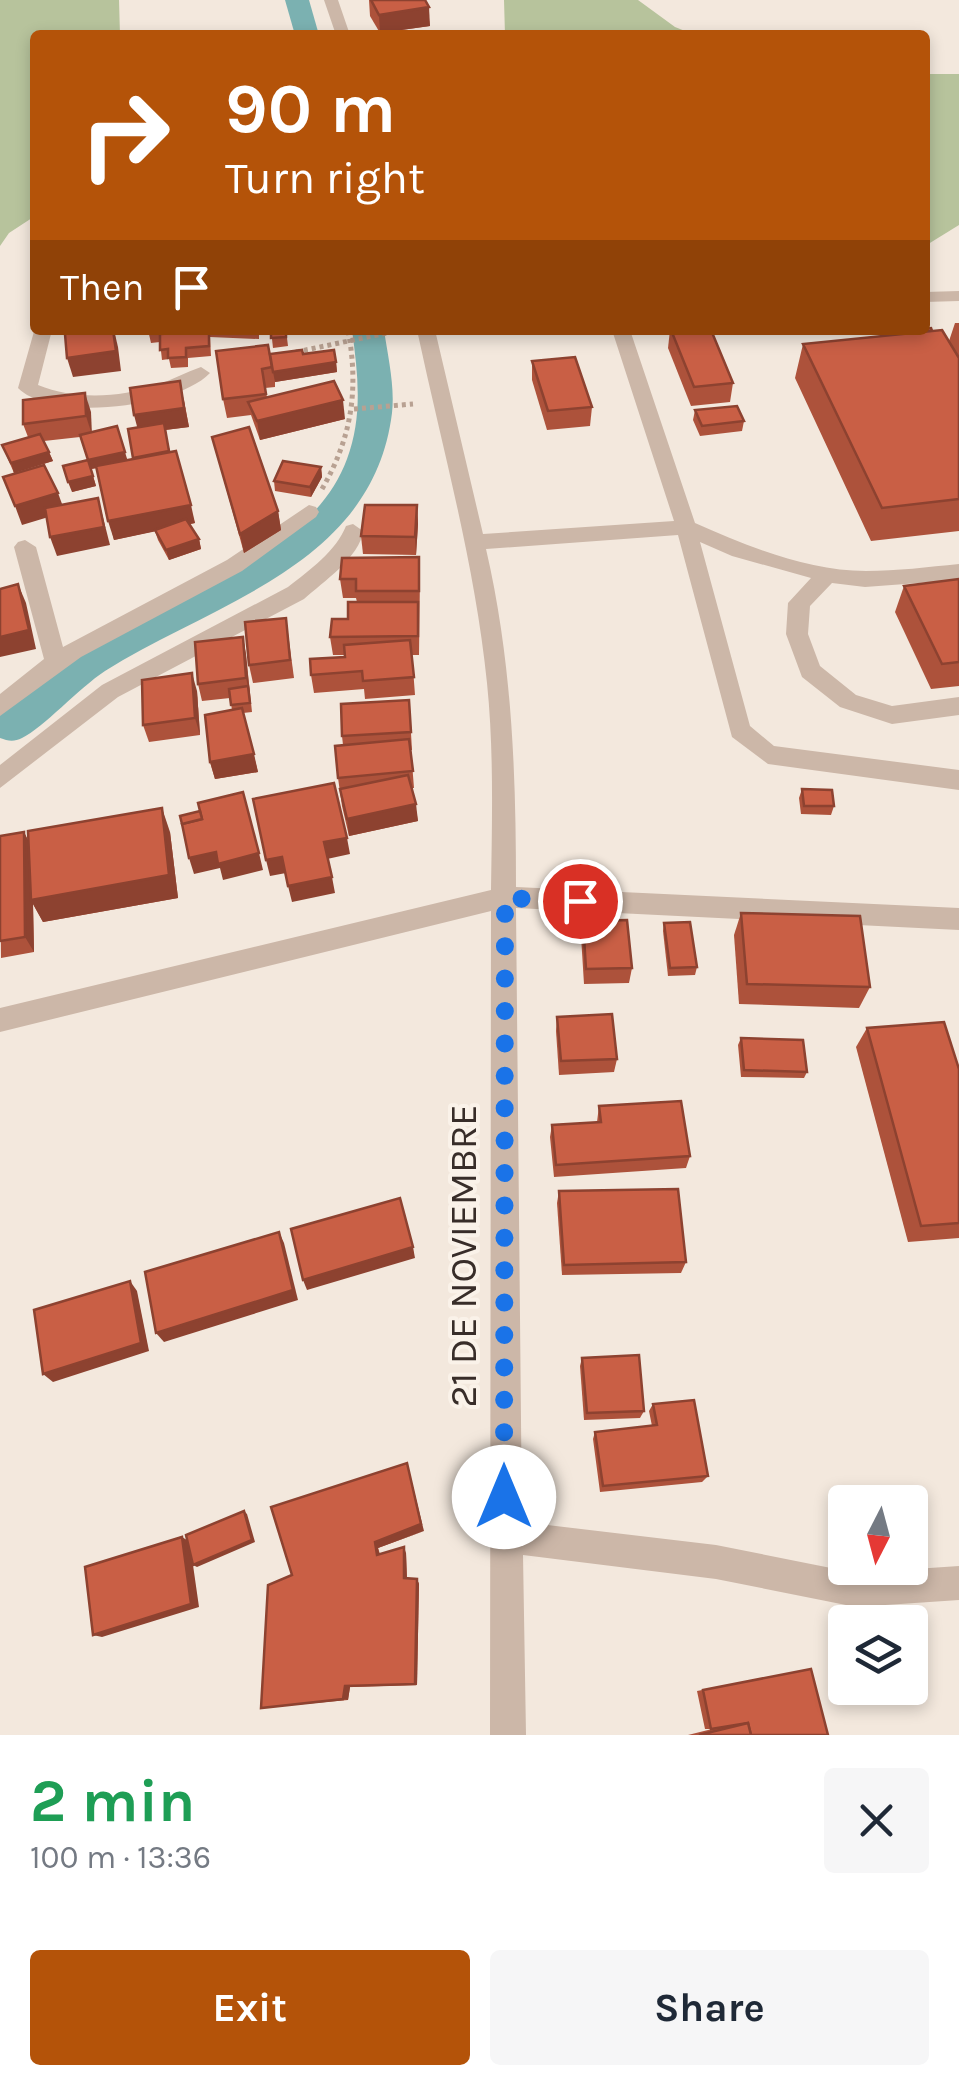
<!DOCTYPE html>
<meta charset="utf-8">
<style>
body{margin:0;font-family:Karla,sans-serif;background:#f6f6f7;color:#1f2937;height:100vh;display:flex;flex-direction:column;font-size:38px;white-space:nowrap}
*{box-sizing:border-box;margin:0}
p{font-size:32px;color:#747a83}
.icon{flex:none;width:55px;height:55px;fill:none;stroke:currentColor;stroke-width:2;stroke-linecap:round;stroke-linejoin:round}
.map{position:relative;height:1735px;overflow:hidden}
.drawer{display:flex;flex-direction:column;background:#fff;flex:1}
.drawer>*{flex:none}
.top-card{position:absolute;left:30px;top:30px;width:900px;height:305px;border-radius:10px;box-shadow:0 5px 15px #0003;background:#b45309;color:#fff;overflow:hidden}
.needle{width:65px;rotate:186deg}
.buttons{position:absolute;left:828px;top:1485px;display:grid;gap:20px}
.buttons a{display:grid;place-items:center;width:100px;height:100px;border-radius:10px;background:#fff;box-shadow:0 5px 15px #0003;font-size:50px}
.pin{position:absolute;display:grid;place-items:center;width:85px;height:85px;color:#fff;margin:-42px;border:5px solid #fff;border-radius:50%;box-shadow:0 2px 10px #0007}
.me{position:absolute;width:110px;margin:-55px;rotate:0deg;stroke-linejoin:round;filter:drop-shadow(0 0 8px #0008)}
.turn{display:flex;align-items:center;gap:35px;height:210px;padding:0 30px;font-size:45px}
.turn .icon{width:130px;height:130px;stroke-width:2.5}
.turn b{display:block;font-size:70px;line-height:85px}
.then{display:flex;align-items:center;height:95px;padding:0 30px;background:#0003;gap:20px;font-size:38px}
.round{display:grid;place-items:center;flex:none;width:105px;height:105px;border-radius:10px;background:#f6f6f7}
.overview{display:flex;align-items:center;justify-content:space-between;height:170px;padding:0 30px}
h1{font-size:60px;font-weight:700;line-height:75px;color:#1e9e55}
.button{display:flex;gap:20px;margin-top:auto;padding:20px 30px}
.button a{flex:1;height:115px;border-radius:10px;background:#b45309;color:#fff;font-size:40px;font-weight:700;line-height:115px;text-align:center}
.button a+a{background:#f6f6f7;color:#1f2937}
.map>svg:first-child{display:block}
.green{fill:#b7c39c}
.lines{fill:none;stroke-linecap:round;stroke-linejoin:round}
.canal{fill:#7bb1b1;fill-rule:evenodd}
.path{stroke:#b8a192;stroke-width:5;stroke-dasharray:4 4;stroke-linecap:butt}
.minor{fill:#ccb7a8;fill-rule:evenodd}
.wall{fill:#ad523b}
.shaded-wall{fill:#8d4230}
.building{fill:#c95f45;stroke:#8d4230;stroke-width:2.5}
.route{stroke:#1a73e8;stroke-width:18;stroke-dasharray:0 32.4}
.labels{text-anchor:middle;dominant-baseline:central;stroke-width:8;stroke-linejoin:round;paint-order:stroke}
.near-street-label{font-size:38px;fill:#382d29;stroke:#faf2e9}
</style>
<div class="map">
<svg width="959" height="1735" viewBox="0 0 959 1735">
<rect width="100%" height="100%" fill="#f3e8dd"/>
<g class="green">
<path d="M0,0h119l1,35h-85v181l-26,17 -9,13z"/>
<path d="M504,0h134l37,27 20,8h-190z"/>
<path d="M925,74h34v151l-34,21z"/>
</g>
<g class="lines">
<g class="canal">
<path d="M285,0h24l10,35h-24z"/>
<path d="M352,330h32c4,27 11,56 8,83 -19,153 -178,189 -287,258 -26,17 -62,57 -83,67 -8,4 -14,3 -22,0v-26c26,-24 54,-47 85,-65 83,-49 226,-89 262,-188 16,-43 11,-85 5,-129z"/>
</g>
<g class="path">
<path d="M296,352l105,-22"/>
<path d="M354,409l59,-5"/>
<path d="M322,489c30,-52 37,-100 26,-159"/>
</g>
<g class="minor">
<path d="M324,0h14l12,35h-14z"/>
<path d="M959,291v10l-34,1v-10z"/>
<path d="M35,328l17,2 -14,55c37,15 81,13 119,0 15,-5 29,-13 44,-18l9,6c-32,34 -157,50 -192,15z"/>
<path d="M417,330h18l48,204 191,-13 -62,-191h18l65,193c52,23 112,48 171,48 31,0 62,-4 93,-7v16l-94,7 -33,-4 -22,23 -2,28 12,32 36,29 36,11 67,-9v18l-67,9 -52,-17 -38,-30 -16,-43 2,-31 23,-25 -79,-22 -32,-14 50,184 24,20 185,24v20l-191,-26 -36,-27 -54,-202 -192,14c26,112 30,223 30,338l443,21v22l-443,-22 6,614 194,23 140,28 103,-7v34l-103,7 -140,-28 -193,-24 3,180h-36l1,-824 -491,121v-24l491,-118c1,-69 3,-139 -4,-207 -12,-119 -45,-236 -70,-353z"/>
<path d="M309,505l7,2 3,5 -3,5 -74,54 -161,86 -81,59v-22l44,-35 -30,-112 4,-5 7,-2 11,7 27,100 164,-87z"/>
<path d="M353,524l10,7c-3,26 -40,51 -59,68l-186,98 -118,91v-23l102,-80 186,-98c22,-17 48,-36 58,-61z"/>
</g>
</g>
<g class="wall">
<path d="M369,0h56l5,26 -50,7 -10,-17z"/>
<path d="M955,323h4v208l-88,10 -76,-163 8,-34 102,-11 1,-2h26l17,10z"/>
<path d="M148,330h111v9l-49,-2 1,19 -23,2v9l-17,1 -2,-9 -7,1 -2,-18 -9,1z"/>
<path d="M271,330h15l2,16 -15,2z"/>
<path d="M670,330h41l22,53 -3,19 -39,4 -23,-58z"/>
<path d="M270,354h33l33,8 1,10 -62,10v5l-10,1 2,9 78,22 -85,21 -9,-25 -24,3 -4,-19z"/>
<path d="M532,361l60,46 -2,19 -43,4 -15,-50z"/>
<path d="M184,400l5,27 -24,3 5,22 25,71 -5,1 9,15 2,10 -32,11 -11,-20 -3,-9 -41,9 -17,-72 -6,1 5,17 -24,6 16,-32 -8,-23 -36,4 9,20 -39,12 -12,-28 26,-8 -5,-13 68,-12v20l37,28 5,-1 4,-32z"/>
<path d="M695,410l49,11 -2,10 -42,5 -7,-16z"/>
<path d="M212,437l66,74 3,19 -37,23z"/>
<path d="M321,467l1,10 -11,20 -36,-6 -1,-10z"/>
<path d="M417,505l1,19 -2,31 -53,-1 -2,-18z"/>
<path d="M420,576l-1,79h-7l3,40 -50,4 -1,-10 -50,4 -3,-18 34,-18 -1,-2h-11l-3,-18 18,-18 9,-17 -1,-4h-13l-3,-19z"/>
<path d="M959,579v107l-28,3 -36,-77 9,-26z"/>
<path d="M286,618l8,60 -41,5 -4,-18z"/>
<path d="M243,637l3,18 6,57 -9,1 15,59 -43,7 -5,-17 22,-52 -2,-12 -28,3 -4,-17z"/>
<path d="M197,691l3,44 -51,7 -6,-17z"/>
<path d="M409,700l3,50h-1l3,38h-2l6,33 -69,15 -7,-30 -4,-28 5,-33 -1,-9z"/>
<path d="M802,789l32,17 -3,9 -30,-1 -2,-16z"/>
<path d="M24,832l4,9 142,-9 8,66 -135,24 -10,-18 1,48 -33,6 -1,-122z"/>
<path d="M741,913l129,74 -11,21 -120,-4 -5,-69z"/>
<path d="M583,921l49,47 -3,15 -45,1 -3,-48z"/>
<path d="M664,923l33,44 -2,8 -27,1 -5,-45z"/>
<path d="M557,1017l60,42 -3,13 -55,3 -3,-44z"/>
<path d="M867,1028l92,41v169l-51,4 -52,-195z"/>
<path d="M741,1038l66,34 -3,6 -63,-1 -3,-32z"/>
<path d="M599,1106l91,50 -4,12 -132,9 -4,-40 2,-12 45,-3z"/>
<path d="M559,1191l127,71 -5,11 -119,2 -5,-72z"/>
<path d="M582,1358l62,53 -4,7 -56,2 -4,-54z"/>
<path d="M653,1404l55,72 -6,6 -102,10 -7,-53 2,-7 57,-6 -3,-15z"/>
<path d="M424,1531l-46,17 2,6 26,-1 1,25 10,1 2,5 -2,101 -67,2 -2,13 -87,8 7,-123z"/>
<path d="M811,1669l17,66h-140l24,-6h-7l-8,-38z"/>
</g>
<g class="shaded-wall">
<path d="M429,7l1,19 -50,7 -1,-18z"/>
<path d="M114,330l4,17 3,24 -48,6 -6,-19z"/>
<path d="M336,362l1,10 -62,10 -2,-10z"/>
<path d="M180,381l9,46 -24,3 7,31 -36,6 -3,-9 6,-24 -5,-19z"/>
<path d="M85,393l6,19 1,23 -6,-19z"/>
<path d="M343,400l2,19 -85,21 -3,-19z"/>
<path d="M49,452l4,9 -39,12 -3,-10z"/>
<path d="M125,452l3,10 -37,7 -3,-9z"/>
<path d="M321,467l1,10 -11,20 -1,-10z"/>
<path d="M93,476l3,10 -24,6 -4,-10z"/>
<path d="M58,493l7,19 -43,13 -7,-19z"/>
<path d="M98,498l12,47 -53,11 -7,-19z"/>
<path d="M191,505l4,18 -81,17 -6,-19z"/>
<path d="M417,505l1,19 -2,31 -1,-18z"/>
<path d="M278,511l3,19 -37,23 -4,-19z"/>
<path d="M199,539l2,10 -32,11 -3,-10z"/>
<path d="M18,584l8,19 10,46 -36,8v-20z"/>
<path d="M243,637l3,18 4,41 -4,-18z"/>
<path d="M192,673l5,18 3,44 -5,-17z"/>
<path d="M254,754l4,18 -43,7 -5,-17z"/>
<path d="M416,804l2,17 -69,15 -2,-17z"/>
<path d="M162,808l8,24 8,66 -135,24 -10,-18 1,48 -9,-15 -1,-105 8,16z"/>
<path d="M347,838l3,16 -23,5 -3,-17z"/>
<path d="M216,852l43,1 4,17 -40,10 -3,-12 -26,6 -5,-16z"/>
<path d="M282,857l4,16 -16,3 -4,-16z"/>
<path d="M332,877l3,16 -43,9 -4,-16z"/>
<path d="M279,1232l5,11 14,57 -134,42 -8,-9z"/>
<path d="M413,1247l2,11 -108,32 -4,-10z"/>
<path d="M130,1281l7,10 12,60 -96,31 -10,-8z"/>
<path d="M407,1463l17,68 -46,17 3,13 -4,-6 -2,-13z"/>
<path d="M244,1511l3,3 8,28 -58,25 -4,-2 6,42 -97,30 -9,-2 89,-98 8,5z"/>
<path d="M404,1547l2,6 1,30 -3,-5z"/>
<path d="M417,1579l2,5 -2,101 -2,-1z"/>
<path d="M345,1686l5,1 -2,13 -5,-1z"/>
</g>
<g class="building">
<path d="M371,0h54l4,7 -50,8z"/>
<path d="M931,328l1,3 -25,2 -1,-2z"/>
<path d="M99,330h14l3,21 -49,7 -2,-24z"/>
<path d="M271,330h15v7l-15,1z"/>
<path d="M671,330h40l22,53 -39,4z"/>
<path d="M942,330l17,28v141l-77,9 -79,-164z"/>
<path d="M209,331v15l-23,2v9l-18,1v-9l-8,1v-16z"/>
<path d="M268,345l4,22 -10,2 4,25 -43,5 -7,-48z"/>
<path d="M302,350l1,4 31,-4 2,12 -63,10 -3,-18z"/>
<path d="M575,357l17,50 -44,4 -16,-50z"/>
<path d="M180,381l4,27 -50,7 -4,-27z"/>
<path d="M334,381l9,19 -86,21 -9,-19z"/>
<path d="M85,393l1,23 -63,8v-24z"/>
<path d="M737,406l7,15 -42,5 -7,-16z"/>
<path d="M164,423l5,28 -36,7 -5,-29z"/>
<path d="M117,426l8,26 -37,8 -8,-25z"/>
<path d="M249,427l29,84 -38,23 -28,-97z"/>
<path d="M40,434l9,18 -38,11 -9,-18z"/>
<path d="M176,451l15,54 -83,16 -12,-55z"/>
<path d="M88,460l5,16 -25,6 -5,-16z"/>
<path d="M283,461l38,6 -11,20 -36,-6z"/>
<path d="M44,465l14,28 -43,13 -12,-29z"/>
<path d="M98,498l6,29 -54,10 -5,-29z"/>
<path d="M365,505h52l-2,32 -54,-1z"/>
<path d="M186,519l13,20 -33,11 -11,-20z"/>
<path d="M419,557v34h-63v-12h-16l2,-21z"/>
<path d="M959,579v83l-17,2 -38,-78z"/>
<path d="M18,584l11,46 -29,7v-48z"/>
<path d="M348,602h70v34l-88,1 2,-18h16z"/>
<path d="M286,618l4,42 -41,5 -4,-43z"/>
<path d="M243,637l3,41 -48,6 -3,-42z"/>
<path d="M410,640l4,37 -51,4 -1,-10 -51,4 -1,-16 35,-2 -1,-12z"/>
<path d="M192,673l3,45 -52,7 -1,-45z"/>
<path d="M248,686l2,17 -19,2 -2,-16z"/>
<path d="M409,700l2,32 -69,4 -1,-32z"/>
<path d="M242,708l12,46 -44,8 -5,-47z"/>
<path d="M409,739l4,32 -75,7 -3,-32z"/>
<path d="M408,775l8,29 -69,15 -7,-30z"/>
<path d="M334,783l13,55 -23,4 8,35 -44,9 -6,-29 -16,3 -13,-61z"/>
<path d="M802,789l30,1 2,16h-30z"/>
<path d="M243,792l16,61 -41,11 -2,-12 -27,6 -7,-34 20,-5 -4,-16z"/>
<path d="M162,808l7,67 -138,25 -3,-69z"/>
<path d="M200,811l2,8 -20,5 -2,-8z"/>
<path d="M24,832l1,105 -25,4v-105z"/>
<path d="M741,913l119,3 10,71 -123,-3z"/>
<path d="M627,920l5,48 -46,1 -3,-48z"/>
<path d="M690,922l7,45 -27,1 -6,-45z"/>
<path d="M612,1014l5,45 -56,2 -4,-44z"/>
<path d="M944,1022l15,47v154l-38,3 -54,-198z"/>
<path d="M741,1038l62,2 4,32 -63,-2z"/>
<path d="M681,1101l9,55 -134,9 -4,-40 49,-3 -2,-16z"/>
<path d="M678,1189l8,73 -122,3 -5,-74z"/>
<path d="M400,1198l13,49 -110,33 -12,-51z"/>
<path d="M279,1232l14,58 -137,43 -11,-61z"/>
<path d="M130,1281l11,62 -98,31 -9,-64z"/>
<path d="M639,1355l5,56 -57,2 -5,-55z"/>
<path d="M694,1400l14,76 -105,10 -8,-54 62,-7 -4,-21z"/>
<path d="M407,1463l14,61 -46,18 2,13 27,-8v31l13,1 -2,105 -70,2 -2,13 -82,9 7,-123 24,-10 -21,-68z"/>
<path d="M244,1511l8,29 -59,25 -7,-30z"/>
<path d="M182,1537l9,67 -98,31 -8,-68z"/>
<path d="M811,1669l17,66h-77l-3,-12 -37,6 -8,-39z"/>
<path d="M748,1723l3,12h-52z"/>
</g>
<g class="lines">
<path class="route" d="M504,1497l1,-599 75,3"/>
</g>
<g class="labels">
<g class="near-street-label">
<text transform="translate(463 1256) rotate(-90)">21 DE NOVIEMBRE</text>
</g>
</g>
</svg>
<div class="buttons">
<a><svg class="needle" viewBox="-14 -14 28 28"><path d="M0-13l5 13h-10z" fill="#e53935"/><path d="M0 13l5-13h-10z" fill="#747a83"/></svg></a>
<a><svg class="icon" aria-label="layers" viewBox="0 0 24 24"><path d="M12 4l9 5-9 5-9-5zM3 14l9 5 9-5"/></svg></a>
</div>
<div class="pin" style="left:580px;top:901px;background:#d93025"><svg class="icon" aria-label="arrive" viewBox="0 0 24 24"><path d="M6 21V4h12l-3 4 3 4H6"/></svg></div>
<svg class="me" style="left:504px;top:1497px" viewBox="-20 -20 40 40"><circle r="19" fill="#fff"/><path d="M0-13L10 11 0 6-10 11z" fill="#1a73e8"/></svg>
<div class="top-card">
<div class="turn"><svg class="icon" aria-label="right" viewBox="0 0 24 24"><path d="M7 20v-9h11M14 6l5 5-5 5"/></svg><div><b>90 m</b>Turn right</div></div>
<div class="then">Then<svg class="icon" aria-label="arrive" viewBox="0 0 24 24"><path d="M6 21V4h12l-3 4 3 4H6"/></svg></div>
</div>
</div>
<section class="drawer">
<div class="overview"><div><h1>2 min</h1><p>100 m · 13:36</p></div><a class="round"><svg class="icon" aria-label="close" viewBox="0 0 24 24"><path d="M6 6l12 12M18 6L6 18"/></svg></a></div>
<div class="button"><a>Exit</a><a>Share</a></div>
</section>
